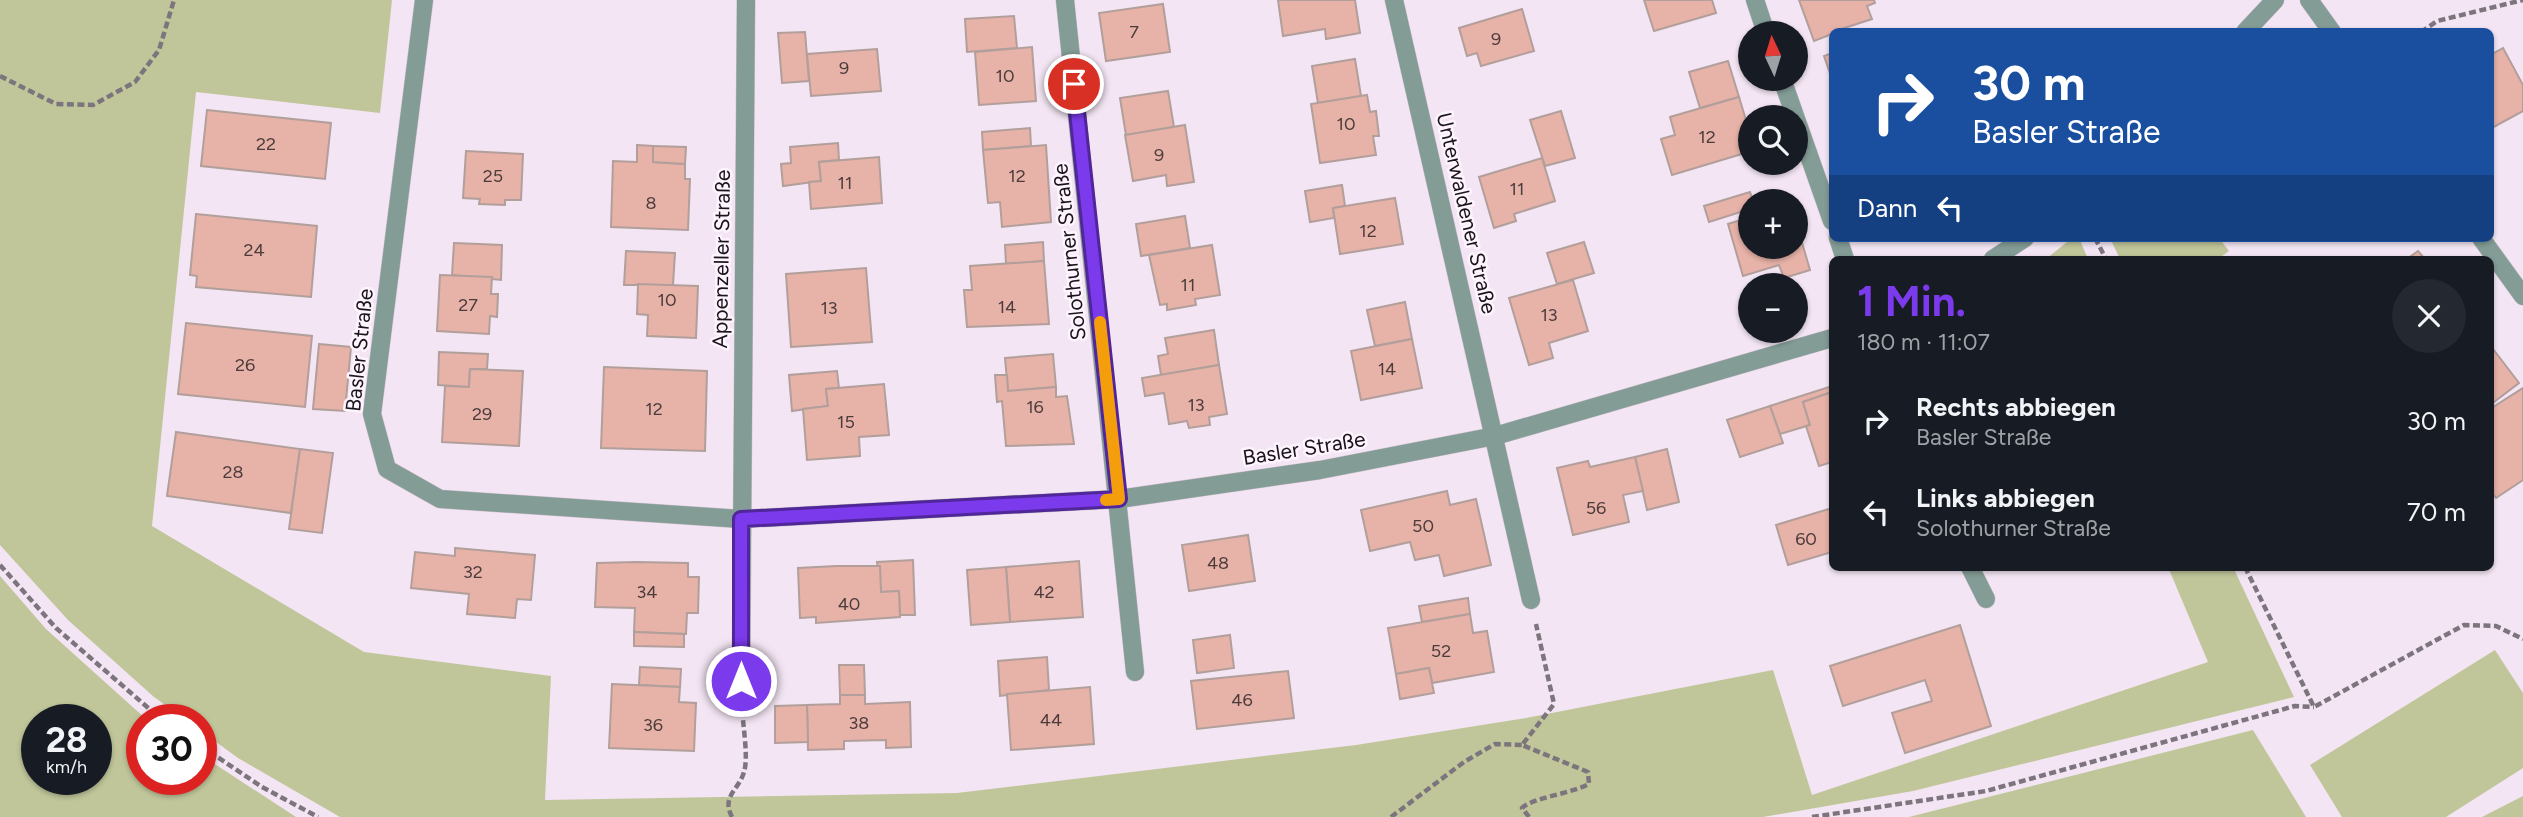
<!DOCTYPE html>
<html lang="de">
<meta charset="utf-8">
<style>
body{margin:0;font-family:Figtree,sans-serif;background:#242831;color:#f1f3f6;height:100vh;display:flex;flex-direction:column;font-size:26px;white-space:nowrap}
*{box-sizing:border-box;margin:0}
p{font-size:23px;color:#9ea1a6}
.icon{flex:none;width:38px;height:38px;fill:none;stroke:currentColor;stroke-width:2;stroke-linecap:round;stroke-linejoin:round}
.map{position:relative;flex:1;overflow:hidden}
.drawer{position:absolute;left:1829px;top:256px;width:665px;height:315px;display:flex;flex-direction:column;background:#171b24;border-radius:10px;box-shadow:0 2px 5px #0004}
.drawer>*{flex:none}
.top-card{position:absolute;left:1829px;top:28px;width:665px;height:214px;border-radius:10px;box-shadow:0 2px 5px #0004;background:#1a4fa0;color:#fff;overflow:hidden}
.needle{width:46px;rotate:356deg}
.tools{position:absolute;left:1738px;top:21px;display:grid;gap:14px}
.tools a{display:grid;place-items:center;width:70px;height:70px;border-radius:50%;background:#171b24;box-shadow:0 2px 5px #0004;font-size:35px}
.speed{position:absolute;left:21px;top:704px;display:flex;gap:14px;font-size:35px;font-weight:700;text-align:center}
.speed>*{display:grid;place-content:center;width:91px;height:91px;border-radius:50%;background:#171b24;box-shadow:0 2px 5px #0004;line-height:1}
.speed small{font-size:18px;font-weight:400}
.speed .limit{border:10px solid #d22;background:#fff;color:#111}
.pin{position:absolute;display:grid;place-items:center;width:60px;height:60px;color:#fff;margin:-30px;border:4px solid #fff;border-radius:50%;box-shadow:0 2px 7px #0007}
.me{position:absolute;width:77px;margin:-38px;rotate:0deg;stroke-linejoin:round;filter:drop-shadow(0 0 5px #0008)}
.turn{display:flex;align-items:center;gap:24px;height:147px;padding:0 28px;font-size:32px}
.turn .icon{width:91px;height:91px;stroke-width:2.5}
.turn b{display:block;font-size:49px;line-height:60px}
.then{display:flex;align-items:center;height:66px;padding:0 28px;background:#0003;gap:14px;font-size:26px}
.round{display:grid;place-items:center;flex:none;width:74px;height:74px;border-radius:37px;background:#242831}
.head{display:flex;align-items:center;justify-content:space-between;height:119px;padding:0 28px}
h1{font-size:42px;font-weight:700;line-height:52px;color:#7c3aed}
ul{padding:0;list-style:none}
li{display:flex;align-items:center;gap:21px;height:91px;padding:0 28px}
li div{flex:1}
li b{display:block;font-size:26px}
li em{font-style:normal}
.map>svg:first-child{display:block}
.green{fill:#c0c69a;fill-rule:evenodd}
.building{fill:#e7b2a8;stroke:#b29f9b;stroke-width:2}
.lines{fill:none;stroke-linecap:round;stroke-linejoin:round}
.street-casing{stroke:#ccbfcc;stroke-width:19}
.path{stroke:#7d757d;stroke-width:4.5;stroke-dasharray:7 3.5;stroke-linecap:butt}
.street{stroke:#839c95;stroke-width:18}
.route-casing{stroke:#51269a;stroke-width:18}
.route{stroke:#7c3aed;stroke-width:12}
.slow{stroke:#f59e0b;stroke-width:12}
.labels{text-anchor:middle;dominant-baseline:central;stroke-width:5;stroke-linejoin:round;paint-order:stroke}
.number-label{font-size:18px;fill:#4c3c3c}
.street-label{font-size:21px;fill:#181418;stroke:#fef4ff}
</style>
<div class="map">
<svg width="2523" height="817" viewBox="0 0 2523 817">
<rect width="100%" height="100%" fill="#f3e5f3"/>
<g class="green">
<path d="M0,0h392l-12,113 -184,-21 -44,434 212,126 187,24 -6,124 412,-7 399,-48 170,-27 247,-48 39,125 396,-133 -40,-95h65l61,130 -381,94 -150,26h-1423l-102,-59 -37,-27v-12h-16l-31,-22 -86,-77 -68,-75z"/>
<path d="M2072,238h7l9,21h-42z"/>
<path d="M2110,238h109l10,13 -11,8h-98z"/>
<path d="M0,576l46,53 100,90h-4v60h59v-24l95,62h-296zM37,719h59v60h-59z"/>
<path d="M2495,650l28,43v75l-77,49h-104l-32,-52z"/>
<path d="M2253,730l53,87h-397z"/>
<path d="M2523,796v21h-41z"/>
</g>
<g class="building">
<path d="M1278,0h77l5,33 -34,6 -1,-10 -42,7z"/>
<path d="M1644,0h68l4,13 -62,18z"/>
<path d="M1799,0h75l1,3 -8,3 5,13 -40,13v2l-18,7z"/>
<path d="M1163,4l7,48 -64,9 -7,-48z"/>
<path d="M1522,9l12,42 -53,15 -4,-13 -10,3 -8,-28z"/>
<path d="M1014,16l3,32 -50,4 -2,-33z"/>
<path d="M805,32l4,49 -27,2 -4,-50z"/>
<path d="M1032,47l4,54 -57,4 -4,-53z"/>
<path d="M2503,48l20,37v26l-33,18v-74z"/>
<path d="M877,49l4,42 -70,5 -4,-42z"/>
<path d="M1832,53v26l-8,-23z"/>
<path d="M1355,59l6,37 -43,7 -6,-37z"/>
<path d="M1728,61l11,36 -39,11 -11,-36z"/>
<path d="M1168,91l6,36 -48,8 -6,-37z"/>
<path d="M1367,95l3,17 6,-1 3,25h-6l3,19 -56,8 -9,-59z"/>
<path d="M1739,97l10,33 -5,1 3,10 -6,2 4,10 -73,22 -11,-36 14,-4 -5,-18z"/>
<path d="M207,110l124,13 -6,56 -124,-13z"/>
<path d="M1561,111l14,47 -30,8 -15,-46z"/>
<path d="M1185,125l9,57 -27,4 -1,-11 -33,6 -8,-46z"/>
<path d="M1030,128l1,18 -48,4 -1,-18z"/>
<path d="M838,143l1,17 -20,2 2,19 -38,5 -2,-22 10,-1 -1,-16z"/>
<path d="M637,145l16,1v16l32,2v15h5l-2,51 -77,-3 2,-66 24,1z"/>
<path d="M1046,145l5,77 -49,5 -2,-25 -12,1 -5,-53z"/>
<path d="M653,146l33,1 -1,17 -32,-2z"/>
<path d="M466,151l57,3 -2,46h-16v5l-26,-1 1,-5 -17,-1z"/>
<path d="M879,157l3,46 -71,6 -2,-27 12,-1 -2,-19z"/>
<path d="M1542,158l13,43 -41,13 2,7 -22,7 -15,-51z"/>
<path d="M1342,185l3,21 -12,2 1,10 -24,4 -5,-31z"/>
<path d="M1750,192l3,9h-3v8l-41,13 -5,-16z"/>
<path d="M1395,198l8,46 -63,10 -7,-46z"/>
<path d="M196,214l121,12 -6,71 -115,-10 1,-11 -7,-1z"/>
<path d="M1185,216l5,32 -49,8 -5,-32z"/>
<path d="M1750,217v30h46v-25l14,48 -26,8 -5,-13 -36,11 -15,-52z"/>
<path d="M1043,242l1,19 -38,3 -1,-19z"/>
<path d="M1584,242l10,31 -37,11 -10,-31z"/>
<path d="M454,243l48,2 -1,35 -49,-5z"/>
<path d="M1212,245l8,50 -25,4 1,6 -29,5v-6l-7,1 -11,-50z"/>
<path d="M626,251l49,2 -2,32h-49z"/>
<path d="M2418,251l7,8h-18z"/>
<path d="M1044,261l5,63 -82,3 -3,-37h8l-2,-24z"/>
<path d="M866,268l6,74 -81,5 -5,-73z"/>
<path d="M440,275l52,2 -1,17h7l-1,23 -7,-1 -1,18 -52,-3z"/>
<path d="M1573,280l15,51 -39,12 4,15 -24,7 -20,-67z"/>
<path d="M638,284l60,2 -2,52 -49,-2 1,-21 -11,-1z"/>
<path d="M1405,302l7,37 -37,7 -8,-36z"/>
<path d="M186,323l126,13 -7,71 -127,-13z"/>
<path d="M1214,330l5,35 -58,10 -3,-19 10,-2 -3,-16z"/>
<path d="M1412,339l10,49 -61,12 -10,-49z"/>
<path d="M319,344l32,3 -6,64 -32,-2z"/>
<path d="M2490,345l29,38 -29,22z"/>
<path d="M439,352l49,2 -1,15h-17l-1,18 -31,-2z"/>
<path d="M1053,354l3,33 -48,4 -3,-33z"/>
<path d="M1219,365l8,49 -18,3 1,8 -21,3 -2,-7 -18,3 -5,-31 -19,3 -3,-18z"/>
<path d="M604,367l103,4 -2,80 -104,-3z"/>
<path d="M470,369l53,2 -4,75 -77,-4 3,-56 24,1z"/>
<path d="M837,371l2,17 -13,1 2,17 -36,5 -3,-36z"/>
<path d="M995,375h12l1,16 48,-4v10l11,-1 7,48 -68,2 -4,-45 -5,1z"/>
<path d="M884,384l5,51 -30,2 1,19 -53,4 -4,-51 25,-3 -2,-17z"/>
<path d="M1832,386v6l-29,10 7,23 -30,9 -10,-28z"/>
<path d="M2523,388v92l-27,18 -6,-8v-81z"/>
<path d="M1832,392v70l-13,4 -13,-40 4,-1 -7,-23z"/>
<path d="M1770,406l13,37 -43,14 -13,-37z"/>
<path d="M176,432l124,17 -9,64 -124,-17z"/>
<path d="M300,449l33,4 -11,80 -33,-4z"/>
<path d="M1667,449l12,53 -32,8 -12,-53z"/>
<path d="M1635,457l8,34 -20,4 6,27 -56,13 -16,-67 31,-7 2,6z"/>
<path d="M1447,491l3,14 26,-6 15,66 -47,11 -5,-21 -24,5 -5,-18 -40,9 -9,-41z"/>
<path d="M1832,508v44l-44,13 -12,-40z"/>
<path d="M1248,535l7,46 -66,10 -7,-46z"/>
<path d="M455,548l80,7 -4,45 -14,-1 -2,19 -48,-4 2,-20 -58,-6 4,-36 40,4z"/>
<path d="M913,560l2,55h-15l-1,-24 -18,1 -4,-30z"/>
<path d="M1079,561l4,56 -73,5 -4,-55z"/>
<path d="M636,562l52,1v14h11l-1,36h-11l-1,21 -52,-2 1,-24 -40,-1 2,-44z"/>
<path d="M836,566h44l1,26 18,-1 1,26 -84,6v-6l-16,1 -2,-50z"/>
<path d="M1006,567l4,55 -39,3 -4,-55z"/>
<path d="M1468,598l2,16 -48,8 -3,-16z"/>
<path d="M1470,614l3,19 14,-2 7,41 -62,11 -3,-15 -33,6 -8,-46z"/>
<path d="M1960,625l31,101 -86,27 -13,-40 40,-12 -7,-21 -82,26 -13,-40z"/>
<path d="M634,632l50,2v13l-50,-1z"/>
<path d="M1230,635l4,33 -37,5 -4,-33z"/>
<path d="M1047,657l2,33 -49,6 -2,-35z"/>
<path d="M839,665h25l1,30h-25z"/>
<path d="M640,667l41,2 -1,18 -41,-2z"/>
<path d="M1429,668l5,25 -34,6 -4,-25z"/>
<path d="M1288,671l6,47 -97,11 -6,-48z"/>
<path d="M612,684l68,3 -1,15 17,1 -2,48 -85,-3z"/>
<path d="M1090,687l4,57 -83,6 -4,-56z"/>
<path d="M840,695h25v9l45,-2 1,45 -25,1v-8l-42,1v8l-36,1 -1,-45 33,-1z"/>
<path d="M807,705l1,37 -33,1v-37z"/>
</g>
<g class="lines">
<defs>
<g id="street">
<path d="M424,0l-52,414 15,55 53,30 301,20 378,-20 201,-29 175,-34 337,-98"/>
<path d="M1065,0l70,672"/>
<path d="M1394,0l137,600"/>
<path d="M1755,0l11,33"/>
<path d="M2309,0l23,32"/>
<path d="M2245,32l30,-32"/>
<path d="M1782,79l50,142"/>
<path d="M1838,238l7,21"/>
<path d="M2481,238l42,58"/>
<path d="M1993,259l32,-21"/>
<path d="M1970,567l16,32"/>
<path d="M741,681l5,-681"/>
</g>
</defs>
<use href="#street" class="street-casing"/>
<g class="path">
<path d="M2421,32l16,-11 86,-21"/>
<path d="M0,76l56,28 37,1 42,-23 24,-32 15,-50"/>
<path d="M2095,238l11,21"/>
<path d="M0,565l56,63 105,91"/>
<path d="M2245,567l69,140 150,-82 32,1 27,13"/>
<path d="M201,746l61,41 56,30"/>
<path d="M732,817c-11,-21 7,-27 12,-45 5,-15 -2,-51 -2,-67"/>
<path d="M1391,817l73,-55 31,-18 27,1"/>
<path d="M1529,817l-7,-9c12,-11 48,-14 67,-24l-1,-12 -66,-27 32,-41 -18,-80"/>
<path d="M1812,817l174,-26 309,-85 19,1"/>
</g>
<use href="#street" class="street"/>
</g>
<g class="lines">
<defs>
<path id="route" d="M741,681v-162l378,-20 -45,-415"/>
</defs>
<use href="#route" class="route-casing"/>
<use href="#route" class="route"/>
<path class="slow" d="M1100,322l19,177 -13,1"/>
</g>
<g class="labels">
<g class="number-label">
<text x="1134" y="32">7</text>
<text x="1496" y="39">9</text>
<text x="844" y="68">9</text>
<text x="1005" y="76">10</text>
<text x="1346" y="124">10</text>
<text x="1707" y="137">12</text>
<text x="266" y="144">22</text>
<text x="1159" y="155">9</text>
<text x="493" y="176">25</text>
<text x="1017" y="176">12</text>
<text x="845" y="183">11</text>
<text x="1517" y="189">11</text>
<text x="651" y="203">8</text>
<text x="1368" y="231">12</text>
<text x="254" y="250">24</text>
<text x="1188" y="285">11</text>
<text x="667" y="300">10</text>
<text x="468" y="305">27</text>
<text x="1007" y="307">14</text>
<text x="829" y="308">13</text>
<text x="1549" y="315">13</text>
<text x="245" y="365">26</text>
<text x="1387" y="369">14</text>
<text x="1196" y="405">13</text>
<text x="1035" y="407">16</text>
<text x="654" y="409">12</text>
<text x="482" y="414">29</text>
<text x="846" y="422">15</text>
<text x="233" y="472">28</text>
<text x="1596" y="508">56</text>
<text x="1423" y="526">50</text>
<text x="1806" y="539">60</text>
<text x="1218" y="563">48</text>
<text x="473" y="572">32</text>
<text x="647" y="592">34</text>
<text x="1044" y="592">42</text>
<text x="849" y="604">40</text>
<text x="1441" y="651">52</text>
<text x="1242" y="700">46</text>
<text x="1051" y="720">44</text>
<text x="859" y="723">38</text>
<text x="653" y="725">36</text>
</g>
<g class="street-label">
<text transform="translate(1467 213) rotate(77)">Unterwaldener Straße</text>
<text transform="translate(1069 252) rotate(-96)">Solothurner Straße</text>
<text transform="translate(721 259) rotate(-89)">Appenzeller Straße</text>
<text transform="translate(359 350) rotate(-84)">Basler Straße</text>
<text transform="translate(1304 448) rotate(-9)">Basler Straße</text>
</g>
</g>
</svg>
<div class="tools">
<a><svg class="needle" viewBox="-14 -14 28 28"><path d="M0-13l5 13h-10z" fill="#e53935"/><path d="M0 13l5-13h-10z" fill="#9ea1a6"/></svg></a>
<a><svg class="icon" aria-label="search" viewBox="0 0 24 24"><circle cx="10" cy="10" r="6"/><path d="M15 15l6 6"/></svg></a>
<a>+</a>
<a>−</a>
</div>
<div class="speed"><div>28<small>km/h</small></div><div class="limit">30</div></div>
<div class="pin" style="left:1074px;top:84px;background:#d93025"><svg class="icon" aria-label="arrive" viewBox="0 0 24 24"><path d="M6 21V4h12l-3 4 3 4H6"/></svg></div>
<svg class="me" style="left:741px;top:681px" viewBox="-20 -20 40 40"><circle r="17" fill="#7c3aed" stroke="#fff" stroke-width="3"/><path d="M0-11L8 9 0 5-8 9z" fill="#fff"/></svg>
<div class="top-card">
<div class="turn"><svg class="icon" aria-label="right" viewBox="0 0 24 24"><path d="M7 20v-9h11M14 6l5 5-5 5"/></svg><div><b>30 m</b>Basler Straße</div></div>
<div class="then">Dann<svg class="icon" aria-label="left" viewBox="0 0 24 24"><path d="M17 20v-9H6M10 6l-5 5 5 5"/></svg></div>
</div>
<section class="drawer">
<div class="head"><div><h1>1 Min.</h1><p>180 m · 11:07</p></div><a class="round"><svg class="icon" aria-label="close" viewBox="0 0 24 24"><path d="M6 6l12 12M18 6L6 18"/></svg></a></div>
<ul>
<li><svg class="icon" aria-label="right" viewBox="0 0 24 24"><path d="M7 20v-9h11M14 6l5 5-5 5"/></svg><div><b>Rechts abbiegen</b><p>Basler Straße</p></div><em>30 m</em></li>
<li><svg class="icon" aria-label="left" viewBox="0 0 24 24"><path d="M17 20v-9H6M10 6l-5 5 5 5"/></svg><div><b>Links abbiegen</b><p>Solothurner Straße</p></div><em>70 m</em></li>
</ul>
</section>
</div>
